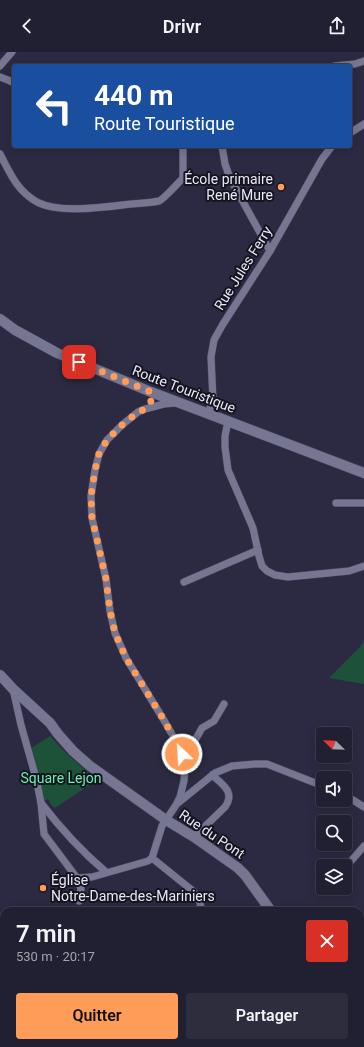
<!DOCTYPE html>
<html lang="fr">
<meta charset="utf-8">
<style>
body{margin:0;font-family:Roboto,sans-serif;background:#2d2d3e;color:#f1f3f6;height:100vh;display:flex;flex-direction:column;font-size:15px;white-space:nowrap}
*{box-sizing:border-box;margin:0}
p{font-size:13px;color:#a2a3ac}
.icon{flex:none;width:22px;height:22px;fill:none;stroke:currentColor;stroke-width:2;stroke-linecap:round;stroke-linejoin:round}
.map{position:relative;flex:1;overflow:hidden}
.details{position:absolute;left:0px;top:855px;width:364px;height:140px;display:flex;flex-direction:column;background:#212032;border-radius:12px 12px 0 0;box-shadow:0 2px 10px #0003,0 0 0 1px #3e3e4d}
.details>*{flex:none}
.hud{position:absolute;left:12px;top:12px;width:340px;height:84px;border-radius:4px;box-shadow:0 2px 10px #0003,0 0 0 1px #3e3e4d;background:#1a4fa0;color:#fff;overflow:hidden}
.needle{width:26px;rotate:293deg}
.buttons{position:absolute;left:316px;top:675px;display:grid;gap:8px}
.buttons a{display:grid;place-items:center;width:36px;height:36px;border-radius:4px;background:#212032;box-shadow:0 2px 10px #0003,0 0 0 1px #3e3e4d;font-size:20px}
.pin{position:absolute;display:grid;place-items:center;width:34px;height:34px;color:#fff;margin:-17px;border-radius:8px;box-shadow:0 2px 6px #0006}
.me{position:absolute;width:44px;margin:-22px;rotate:335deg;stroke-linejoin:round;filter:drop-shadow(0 0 3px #0008)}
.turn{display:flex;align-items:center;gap:14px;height:84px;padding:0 16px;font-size:18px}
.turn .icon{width:52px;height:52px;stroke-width:2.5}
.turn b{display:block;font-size:28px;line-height:34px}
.round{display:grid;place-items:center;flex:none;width:42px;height:42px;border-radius:4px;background:#2d2d3e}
.summary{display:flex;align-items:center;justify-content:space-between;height:68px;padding:0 16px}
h1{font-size:24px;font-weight:600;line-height:30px}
.action{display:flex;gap:8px;margin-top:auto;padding:8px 16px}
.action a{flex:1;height:46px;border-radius:4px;background:#fe9c58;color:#111;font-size:16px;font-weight:600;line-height:46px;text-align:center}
.action a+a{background:#2d2d3e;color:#f1f3f6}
header{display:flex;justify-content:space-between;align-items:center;height:52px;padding:0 16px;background:#212032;font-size:18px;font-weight:600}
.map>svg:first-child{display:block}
.green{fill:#1d5239}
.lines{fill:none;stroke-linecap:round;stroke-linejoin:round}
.street-casing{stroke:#47455a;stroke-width:8}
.secondary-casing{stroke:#47455a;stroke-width:11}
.street{stroke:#767692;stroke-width:7}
.secondary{stroke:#767692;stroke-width:10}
.route{stroke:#fe9c58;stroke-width:7;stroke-dasharray:0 12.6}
.poi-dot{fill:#fe9c58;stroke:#15141f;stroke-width:1.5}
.labels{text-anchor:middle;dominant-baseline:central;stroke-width:4;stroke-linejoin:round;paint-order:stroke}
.poi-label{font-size:14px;fill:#e7e7f7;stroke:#15141f;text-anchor:end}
.street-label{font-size:14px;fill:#e7e7f7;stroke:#15141f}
.park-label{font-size:14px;fill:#67f1b0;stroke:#15141f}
</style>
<header><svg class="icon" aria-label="back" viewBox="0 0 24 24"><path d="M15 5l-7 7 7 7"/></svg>Drivr<svg class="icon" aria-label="share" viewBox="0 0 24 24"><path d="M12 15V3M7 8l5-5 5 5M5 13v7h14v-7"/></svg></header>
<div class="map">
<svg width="364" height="995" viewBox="0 0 364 995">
<rect width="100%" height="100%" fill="#2c2a42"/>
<g class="green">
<path d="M364,589v43l-35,-6 31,-31z"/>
<path d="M50,684l17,18 30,26 -42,28 -3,-2 -4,-7 -4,2 -14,-52z"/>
</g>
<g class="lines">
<defs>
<g id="street">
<path d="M0,14l12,-14"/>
<path d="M335,14l20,-2 9,-3"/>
<path d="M0,25l8,3 6,3"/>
<path d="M350,81l14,-9"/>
<path d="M222,94l3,18 5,14 40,73"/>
<path d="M0,102c10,19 17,37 37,48 23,12 69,5 94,2 9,-1 19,-1 28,-3 5,-2 19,-18 24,-23v-32"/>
<path d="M208,361l5,-13 -2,-43 3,-17 9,-16 47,-73 52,-92 10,-13"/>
<path d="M228,369l-3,15v11l3,23 25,58 6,28 3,10 5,5 8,4 13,2 61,-6 15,-5"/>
<path d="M336,451h28"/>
<path d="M184,530l74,-32"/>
<path d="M13,637l8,36 15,53 5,25 3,31 33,44 4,11 -2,12"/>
<path d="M182,702l12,-12 8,-14 12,-7 10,-17"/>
<path d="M345,743l19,12"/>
<path d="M41,751c20,26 40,48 65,69"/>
<path d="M178,751l37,-30 17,-7 23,-2h12l56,22"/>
<path d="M194,785l31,-30c11,-15 -3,-23 -13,-32"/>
<path d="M152,806l41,33 6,8 3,12"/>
<path d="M345,816l19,-22"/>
<path d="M77,826l15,-1 56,-16 4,-3 10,-32 14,-21 4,-8 4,-16 1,-15 -5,-18 -18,-31 -36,-59 -11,-25 -5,-22 -4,-32 -14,-61 -1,-22 4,-26 4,-16 8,-14 15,-15 16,-13 7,-3 19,-5 11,-1"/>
<path d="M360,955l4,3"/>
</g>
<g id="secondary">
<path d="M0,267l15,11 42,23 94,39 213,81"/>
<path d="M0,623l13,14 37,34 8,11 15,17 17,15 76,54 28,17 44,31 7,7 26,36"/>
<path d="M360,934h4"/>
</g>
</defs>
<use href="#street" class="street-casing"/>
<use href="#secondary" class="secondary-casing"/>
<use href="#street" class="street"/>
<use href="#secondary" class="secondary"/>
</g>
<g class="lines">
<path class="route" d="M79,310l72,30 2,5 -3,6 -5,6 -7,3 -16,13 -15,15 -8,14 -4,16 -4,26 1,22 14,61 4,32 5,22 11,25 36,59 18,31 2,6"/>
</g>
<g class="poi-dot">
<circle cx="281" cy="135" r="4"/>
<circle cx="43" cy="836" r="4"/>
</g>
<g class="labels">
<g class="poi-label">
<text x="273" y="127">École primaire<tspan x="273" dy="16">René Mure</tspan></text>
<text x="51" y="828" text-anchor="start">Église<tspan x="51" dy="16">Notre-Dame-des-Mariniers</tspan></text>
</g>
<g class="street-label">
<text transform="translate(243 216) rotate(-58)">Rue Jules Ferry</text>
<text transform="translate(184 337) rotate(21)">Route Touristique</text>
<text transform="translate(212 782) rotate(34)">Rue du Pont</text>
</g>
<g class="park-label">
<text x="61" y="726">Square Lejon</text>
</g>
</g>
</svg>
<div class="buttons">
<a><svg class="needle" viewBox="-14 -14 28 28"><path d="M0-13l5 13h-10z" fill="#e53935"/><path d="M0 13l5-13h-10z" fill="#a2a3ac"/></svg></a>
<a><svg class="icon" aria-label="sound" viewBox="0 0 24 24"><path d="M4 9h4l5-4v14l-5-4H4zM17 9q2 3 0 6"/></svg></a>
<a><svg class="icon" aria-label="search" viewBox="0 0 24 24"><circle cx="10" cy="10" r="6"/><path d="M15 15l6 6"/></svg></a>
<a><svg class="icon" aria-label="layers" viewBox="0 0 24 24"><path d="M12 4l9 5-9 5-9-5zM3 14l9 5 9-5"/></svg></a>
</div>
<div class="pin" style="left:79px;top:310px;background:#d93025"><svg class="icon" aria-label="arrive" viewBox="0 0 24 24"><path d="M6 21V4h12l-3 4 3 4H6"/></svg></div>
<svg class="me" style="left:182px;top:702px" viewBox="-20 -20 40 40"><circle r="17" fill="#fe9c58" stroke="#fff" stroke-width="3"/><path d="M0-11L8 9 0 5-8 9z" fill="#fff"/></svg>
<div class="hud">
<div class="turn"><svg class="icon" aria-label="left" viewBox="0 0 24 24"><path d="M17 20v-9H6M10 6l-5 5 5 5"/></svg><div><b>440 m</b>Route Touristique</div></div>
</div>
<section class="details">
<div class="summary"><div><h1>7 min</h1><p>530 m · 20:17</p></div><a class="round" style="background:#d93025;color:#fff"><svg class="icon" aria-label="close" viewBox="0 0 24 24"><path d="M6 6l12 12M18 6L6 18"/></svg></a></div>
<div class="action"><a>Quitter</a><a>Partager</a></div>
</section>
</div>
